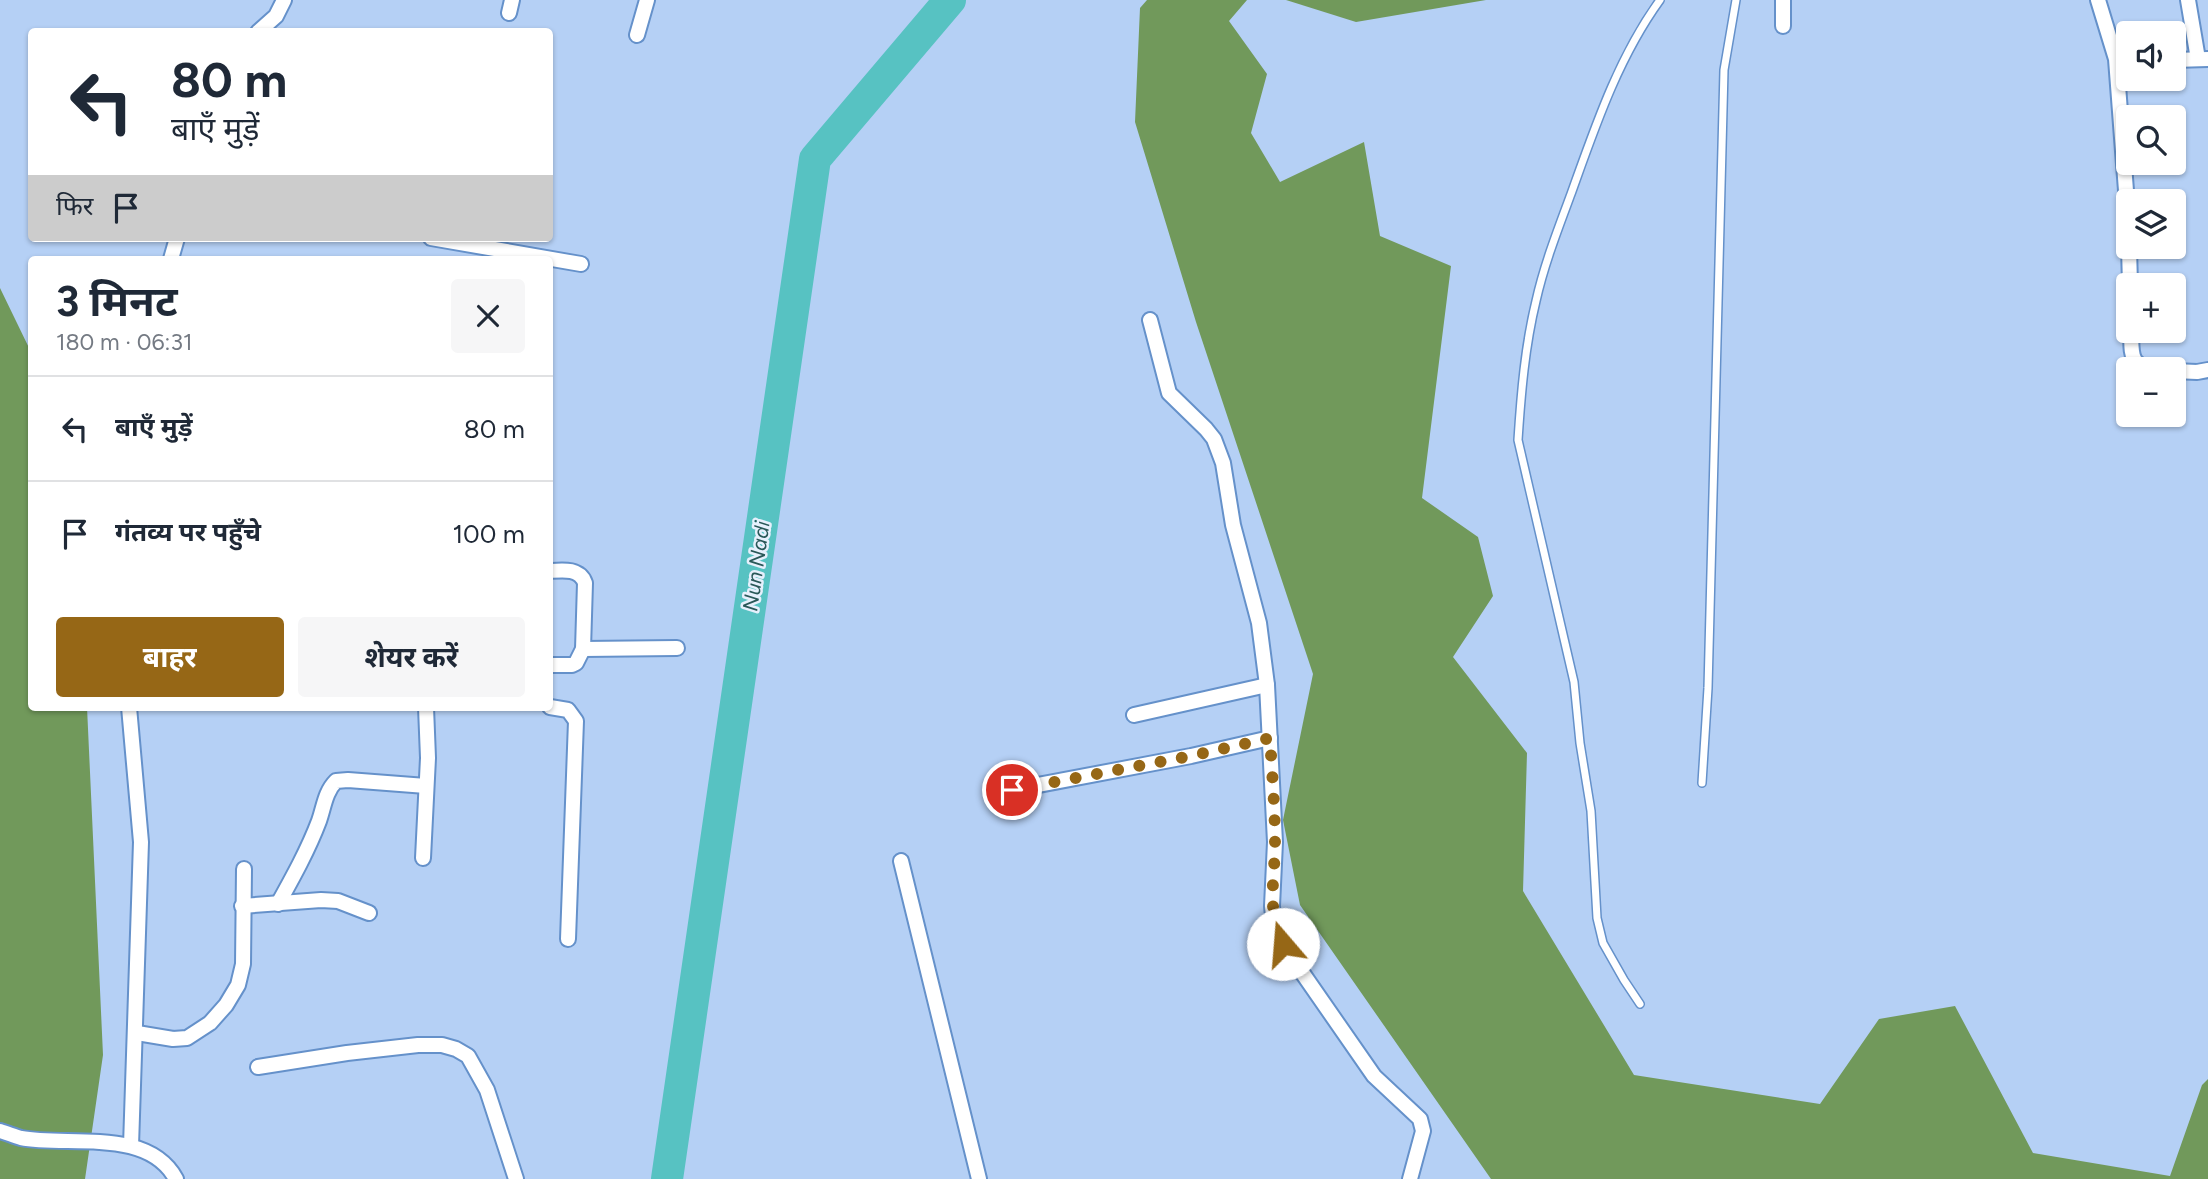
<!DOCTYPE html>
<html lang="hi">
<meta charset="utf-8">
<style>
body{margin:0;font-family:Figtree,"Noto Sans Devanagari",sans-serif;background:#f6f6f7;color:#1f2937;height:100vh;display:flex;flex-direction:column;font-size:26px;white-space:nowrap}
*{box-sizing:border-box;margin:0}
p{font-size:23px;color:#747a83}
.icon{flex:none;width:38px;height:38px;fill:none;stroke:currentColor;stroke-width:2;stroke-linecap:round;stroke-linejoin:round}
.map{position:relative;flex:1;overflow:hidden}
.panel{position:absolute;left:28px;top:256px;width:525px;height:455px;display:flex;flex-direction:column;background:#fff;border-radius:7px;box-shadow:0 2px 5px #0004}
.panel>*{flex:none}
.hud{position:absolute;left:28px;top:28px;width:525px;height:214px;border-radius:7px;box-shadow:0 2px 5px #0004;background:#fff;color:#1f2937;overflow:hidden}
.controls{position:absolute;left:2116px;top:21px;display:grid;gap:14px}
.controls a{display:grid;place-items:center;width:70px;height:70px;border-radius:7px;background:#fff;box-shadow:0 2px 5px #0004;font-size:35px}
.pin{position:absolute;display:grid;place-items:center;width:60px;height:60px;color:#fff;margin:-30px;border:4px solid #fff;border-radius:50%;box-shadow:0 2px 7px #0007}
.me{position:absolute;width:77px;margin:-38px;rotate:342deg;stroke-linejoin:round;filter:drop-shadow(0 0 5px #0008)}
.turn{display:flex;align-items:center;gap:24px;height:147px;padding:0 28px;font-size:32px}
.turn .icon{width:91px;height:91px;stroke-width:2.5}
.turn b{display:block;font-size:49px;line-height:60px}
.then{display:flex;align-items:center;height:66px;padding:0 28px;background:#0003;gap:14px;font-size:26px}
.round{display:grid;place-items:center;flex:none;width:74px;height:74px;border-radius:7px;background:#f6f6f7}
.summary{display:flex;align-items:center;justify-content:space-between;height:119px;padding:0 28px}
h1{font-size:42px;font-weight:700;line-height:52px}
.cta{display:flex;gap:14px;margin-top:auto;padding:14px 28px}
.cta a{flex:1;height:80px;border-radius:7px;background:#966716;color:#fff;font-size:28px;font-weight:700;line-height:80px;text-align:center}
.cta a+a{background:#f6f6f7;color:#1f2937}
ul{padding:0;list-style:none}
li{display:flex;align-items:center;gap:21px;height:105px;padding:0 28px;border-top:2px solid #e0e1e3}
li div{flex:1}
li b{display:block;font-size:26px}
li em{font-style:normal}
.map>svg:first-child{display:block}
.forest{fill:#71995b}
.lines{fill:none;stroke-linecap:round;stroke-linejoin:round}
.river{stroke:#57c2c2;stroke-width:32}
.service-casing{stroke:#6591ca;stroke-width:10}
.minor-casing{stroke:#6591ca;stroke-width:18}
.service{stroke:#fff;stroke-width:7}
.minor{stroke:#fff;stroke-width:14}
.route{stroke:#966716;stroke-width:12;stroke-dasharray:0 21.6}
.labels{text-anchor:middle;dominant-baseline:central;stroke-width:5;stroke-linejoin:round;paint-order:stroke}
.water-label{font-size:21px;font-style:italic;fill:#295858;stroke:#e6f0fc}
</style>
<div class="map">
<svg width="2208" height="1179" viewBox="0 0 2208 1179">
<rect width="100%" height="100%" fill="#b5d0f5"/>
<g class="forest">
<path d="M1147,0h100l-18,21 38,53 -16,59 29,49 84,-40 16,94 71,30 -29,232 56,39 15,59 -40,61 74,96 -4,138 111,184 186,29 59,-85 76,-13 78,147 137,23 32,-91 6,-6v100h-717l-191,-274 -17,-85 30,-146 -117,-352 -61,-200 5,-114z"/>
<path d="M1286,0h200l-130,22z"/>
<path d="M0,288l31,64 1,355h55l16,348 -18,124h-85z"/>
</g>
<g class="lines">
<path class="river" d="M667,1179l148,-1020 135,-159"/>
<defs>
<g id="service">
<path d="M1702,783l6,-95 16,-618 12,-70"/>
<path d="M1640,1004l-16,-24 -21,-37 -6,-25 -6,-107 -11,-68 -6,-61 -56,-242c3,-46 7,-94 18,-139 8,-36 22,-72 35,-107 24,-67 47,-136 89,-194"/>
</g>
<g id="minor">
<path d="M1783,0v26"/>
<path d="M2098,0l18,59 12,158"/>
<path d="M2188,0l10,59"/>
<path d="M509,13l3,-13"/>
<path d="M258,32l18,-16 8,-16"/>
<path d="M637,35l10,-35"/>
<path d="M2174,60l34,-1"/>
<path d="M431,238l150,26"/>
<path d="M2129,247l1,38"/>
<path d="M171,259l6,-21"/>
<path d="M1150,320l19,73 37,36 8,10 9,24 10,62 26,98 8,62 8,157 -3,64 2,20 9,19 91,131 46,43 3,12 -13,48"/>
<path d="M2131,331c1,22 -3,36 25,38"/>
<path d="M2174,371l23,1 11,-2"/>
<path d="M550,571c13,-1 30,-3 35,12l-2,66 -7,14 -4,2h-22"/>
<path d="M583,649l94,-1"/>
<path d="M129,707l12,135 -10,304"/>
<path d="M550,707l18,3 8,11 -8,218"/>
<path d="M1134,715l133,-30"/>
<path d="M1012,790l179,-34 79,-18"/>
<path d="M423,858l5,-100 -2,-51"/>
<path d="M901,861l78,318"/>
<path d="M278,904c15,-27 30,-54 41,-83 5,-14 6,-29 17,-40l12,-1 78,6"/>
<path d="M242,906l79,-6 17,1 31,12"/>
<path d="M137,1033l36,6 14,-1 23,-15 16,-18 12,-20 5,-21 1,-95"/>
<path d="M258,1067l89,-14 71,-8h24l14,4 12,7 19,34 29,89"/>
<path d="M0,1131c7,2 14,5 21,7 47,9 127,-11 155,41"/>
</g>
</defs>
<use href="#service" class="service-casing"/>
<use href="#minor" class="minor-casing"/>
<use href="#service" class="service"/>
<use href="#minor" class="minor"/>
</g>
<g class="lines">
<path class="route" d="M1012,790l179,-34 79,-18c2,35 5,70 5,104 0,39 -9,65 8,102"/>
</g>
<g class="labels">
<g class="water-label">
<text transform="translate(756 566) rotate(-82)">Nun Nadi</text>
</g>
</g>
</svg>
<div class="controls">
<a><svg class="icon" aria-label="sound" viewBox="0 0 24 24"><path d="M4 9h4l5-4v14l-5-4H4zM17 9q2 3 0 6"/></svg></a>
<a><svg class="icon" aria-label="search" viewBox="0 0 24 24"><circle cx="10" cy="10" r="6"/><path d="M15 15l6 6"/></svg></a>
<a><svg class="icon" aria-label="layers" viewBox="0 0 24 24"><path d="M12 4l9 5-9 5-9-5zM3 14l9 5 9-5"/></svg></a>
<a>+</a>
<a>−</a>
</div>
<div class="pin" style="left:1012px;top:790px;background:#d93025"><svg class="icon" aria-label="arrive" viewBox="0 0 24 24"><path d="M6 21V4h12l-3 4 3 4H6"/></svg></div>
<svg class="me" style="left:1283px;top:944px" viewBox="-20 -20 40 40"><circle r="19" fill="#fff"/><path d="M0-13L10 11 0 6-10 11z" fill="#966716"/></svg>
<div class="hud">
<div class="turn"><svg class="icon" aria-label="left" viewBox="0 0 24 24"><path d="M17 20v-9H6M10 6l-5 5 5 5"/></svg><div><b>80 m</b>बाएँ मुड़ें</div></div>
<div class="then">फिर<svg class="icon" aria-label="arrive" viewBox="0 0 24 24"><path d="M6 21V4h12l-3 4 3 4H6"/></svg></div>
</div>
<section class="panel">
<div class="summary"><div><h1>3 मिनट</h1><p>180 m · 06:31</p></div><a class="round"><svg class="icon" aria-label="close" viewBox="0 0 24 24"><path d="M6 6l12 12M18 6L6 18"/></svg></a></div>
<ul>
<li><svg class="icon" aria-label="left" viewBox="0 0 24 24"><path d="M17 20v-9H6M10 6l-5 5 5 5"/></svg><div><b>बाएँ मुड़ें</b></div><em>80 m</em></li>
<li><svg class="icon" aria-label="arrive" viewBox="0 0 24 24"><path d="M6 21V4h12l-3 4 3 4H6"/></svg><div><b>गंतव्य पर पहुँचे</b></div><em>100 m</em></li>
</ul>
<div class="cta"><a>बाहर</a><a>शेयर करें</a></div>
</section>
</div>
